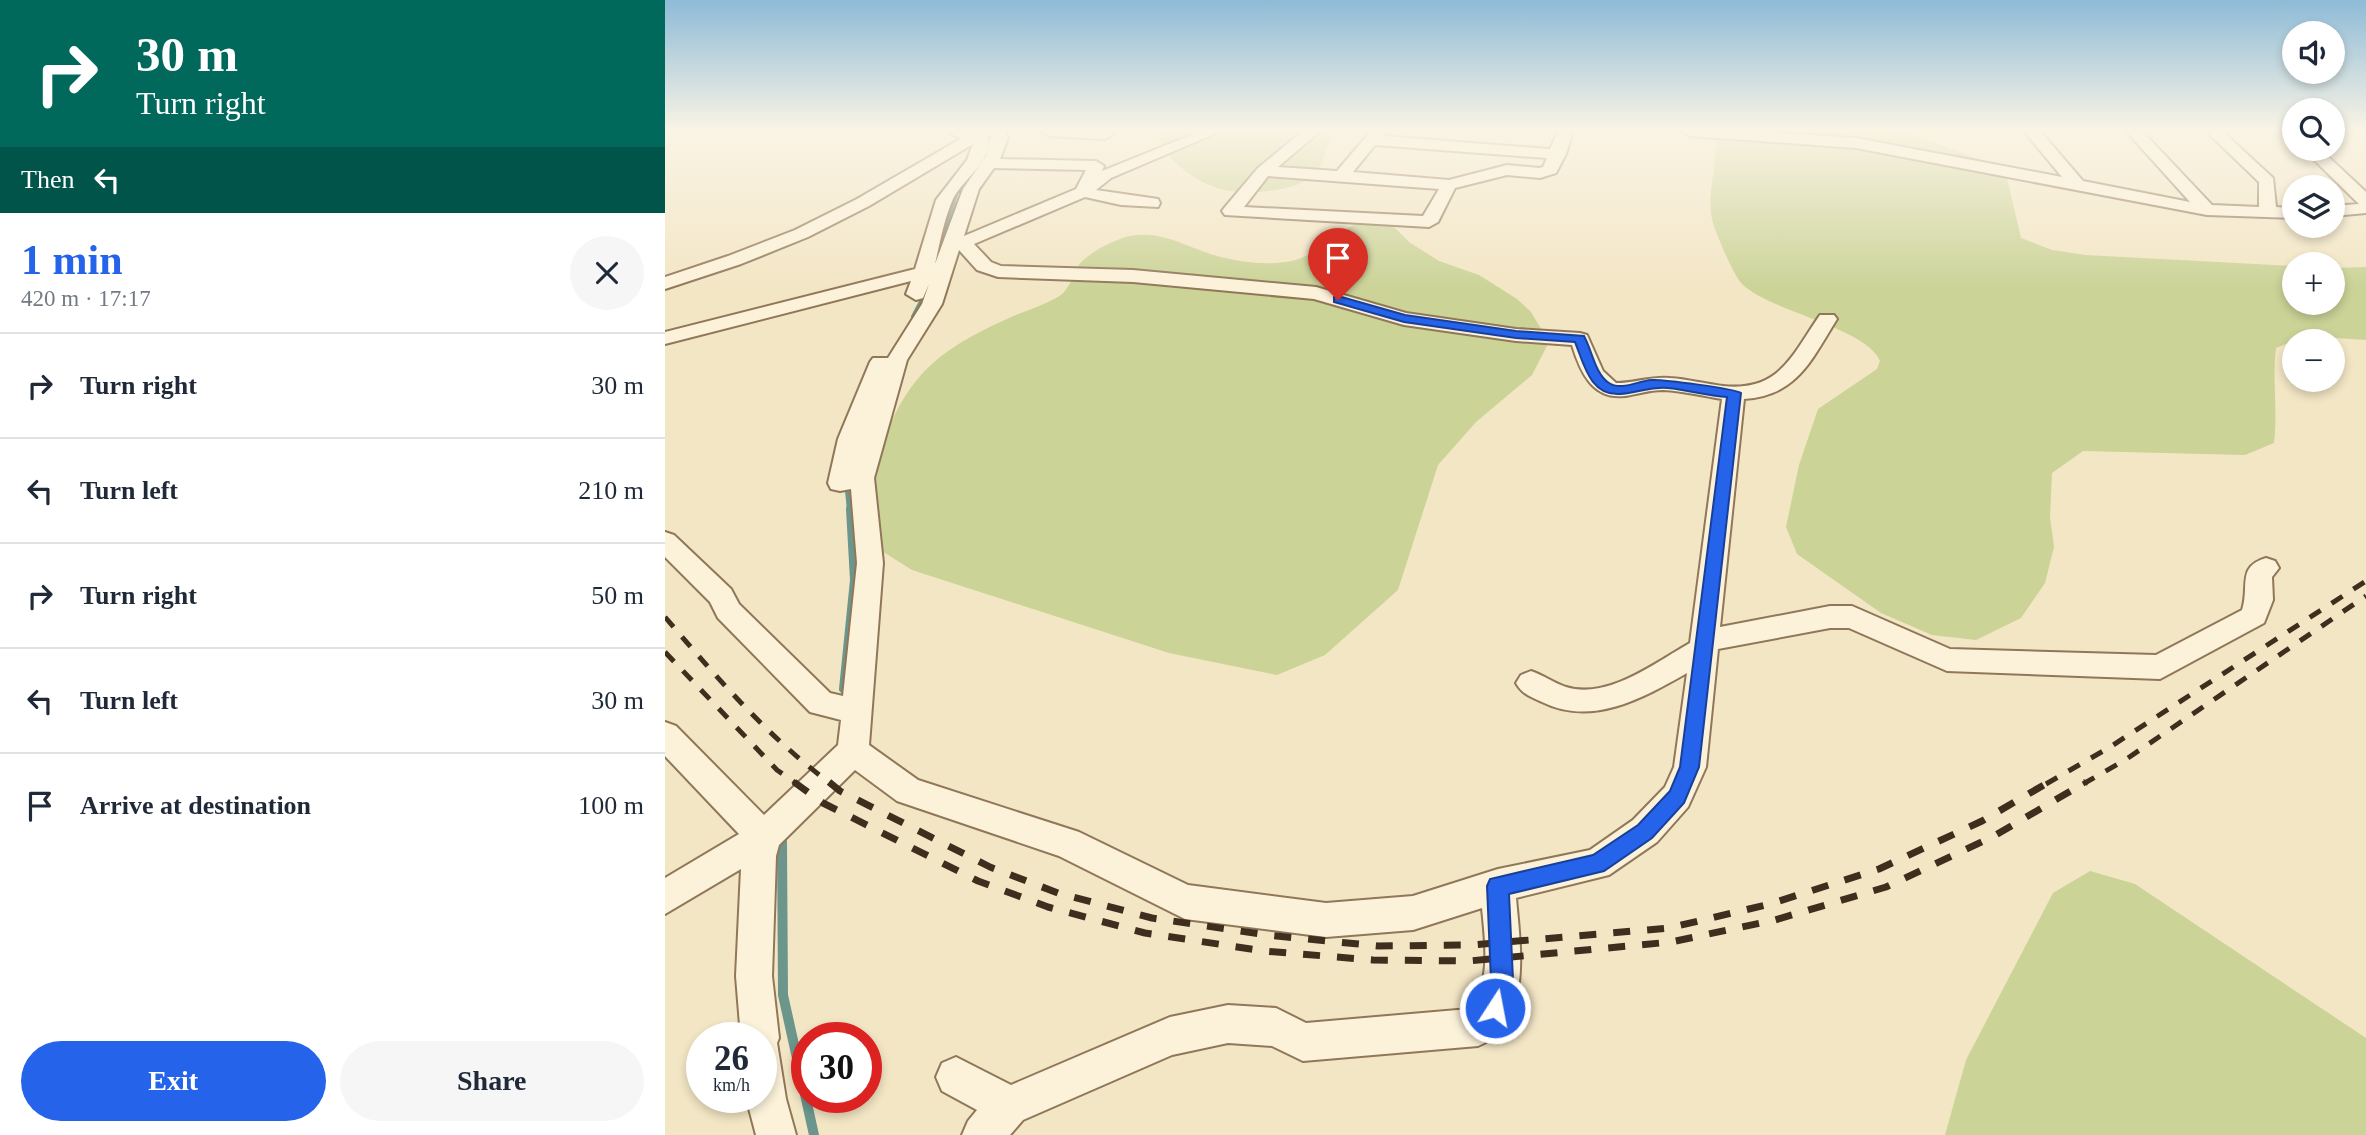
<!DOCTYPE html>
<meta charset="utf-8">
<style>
body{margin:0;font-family:Georgia,serif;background:#f6f6f7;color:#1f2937;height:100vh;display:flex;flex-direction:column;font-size:26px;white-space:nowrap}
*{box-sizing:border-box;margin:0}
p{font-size:23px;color:#747a83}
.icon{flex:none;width:38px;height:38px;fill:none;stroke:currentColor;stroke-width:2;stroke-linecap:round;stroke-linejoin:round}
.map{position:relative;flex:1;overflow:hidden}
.drawer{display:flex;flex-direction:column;background:#fff;width:665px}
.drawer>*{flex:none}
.guide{background:#00695c;color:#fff;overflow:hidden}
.buttons{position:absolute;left:1617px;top:21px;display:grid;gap:14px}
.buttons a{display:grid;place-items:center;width:63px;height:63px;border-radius:50%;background:#fff;box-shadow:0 4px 10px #0003;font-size:35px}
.speed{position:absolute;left:21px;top:1022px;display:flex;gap:14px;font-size:35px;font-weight:700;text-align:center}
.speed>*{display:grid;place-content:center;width:91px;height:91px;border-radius:50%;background:#fff;box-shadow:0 4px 10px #0003;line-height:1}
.speed small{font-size:18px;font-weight:400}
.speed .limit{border:10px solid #d22;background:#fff;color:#111}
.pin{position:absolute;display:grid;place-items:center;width:60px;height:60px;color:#fff;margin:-72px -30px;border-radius:50% 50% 50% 0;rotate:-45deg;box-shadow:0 0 7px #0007}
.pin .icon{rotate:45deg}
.me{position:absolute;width:77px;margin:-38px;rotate:11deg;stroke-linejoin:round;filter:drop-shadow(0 0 5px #0008)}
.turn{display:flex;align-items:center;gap:24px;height:147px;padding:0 21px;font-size:32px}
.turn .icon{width:91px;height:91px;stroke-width:2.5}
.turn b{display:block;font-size:49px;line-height:60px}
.then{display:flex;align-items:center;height:66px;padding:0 21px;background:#0003;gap:14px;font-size:26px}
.round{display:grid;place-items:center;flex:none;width:74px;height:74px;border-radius:37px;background:#f6f6f7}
.summary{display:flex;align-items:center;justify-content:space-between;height:119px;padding:0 21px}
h1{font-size:42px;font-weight:600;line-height:52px;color:#2563eb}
.button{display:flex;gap:14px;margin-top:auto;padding:14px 21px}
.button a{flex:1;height:80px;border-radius:42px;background:#2563eb;color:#fff;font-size:28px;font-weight:600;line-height:80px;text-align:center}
.button a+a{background:#f6f6f7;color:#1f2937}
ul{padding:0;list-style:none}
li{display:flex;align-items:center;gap:21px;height:105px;padding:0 21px;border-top:2px solid #e0e1e3}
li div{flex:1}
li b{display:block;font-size:26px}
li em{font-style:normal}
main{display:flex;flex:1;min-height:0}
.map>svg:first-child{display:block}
.green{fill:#cbd397}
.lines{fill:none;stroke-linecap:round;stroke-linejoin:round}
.stream-far3{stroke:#6c968c;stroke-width:4.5}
.stream-far2{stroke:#6c968c;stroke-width:6}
.stream-far1{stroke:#6c968c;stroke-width:8}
.stream{stroke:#6c968c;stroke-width:10}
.minor-casing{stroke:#907759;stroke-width:4}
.minor{fill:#fcf2da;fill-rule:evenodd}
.rail-far1{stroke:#3f2e1e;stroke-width:5;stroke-dasharray:13 13;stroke-linecap:butt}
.rail{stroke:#3f2e1e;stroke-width:7;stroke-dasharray:17 17;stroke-linecap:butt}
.route{fill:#2563eb;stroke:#184099;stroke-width:2}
</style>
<main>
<section class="drawer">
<div class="guide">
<div class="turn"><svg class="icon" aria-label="right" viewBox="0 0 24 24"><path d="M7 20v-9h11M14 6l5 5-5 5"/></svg><div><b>30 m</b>Turn right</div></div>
<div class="then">Then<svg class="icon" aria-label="left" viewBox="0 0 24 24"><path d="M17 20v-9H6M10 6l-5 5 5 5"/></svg></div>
</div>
<div class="summary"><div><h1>1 min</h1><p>420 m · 17:17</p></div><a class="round"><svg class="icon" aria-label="close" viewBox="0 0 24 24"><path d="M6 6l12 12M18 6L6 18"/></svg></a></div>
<ul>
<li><svg class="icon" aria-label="right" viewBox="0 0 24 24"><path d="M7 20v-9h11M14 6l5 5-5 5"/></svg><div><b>Turn right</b></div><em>30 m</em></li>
<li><svg class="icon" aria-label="left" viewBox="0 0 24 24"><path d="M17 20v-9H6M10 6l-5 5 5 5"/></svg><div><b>Turn left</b></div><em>210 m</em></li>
<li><svg class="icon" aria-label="right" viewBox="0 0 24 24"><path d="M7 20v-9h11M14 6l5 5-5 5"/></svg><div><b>Turn right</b></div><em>50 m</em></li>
<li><svg class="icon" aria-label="left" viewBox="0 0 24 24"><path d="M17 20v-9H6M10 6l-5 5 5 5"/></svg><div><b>Turn left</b></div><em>30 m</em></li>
<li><svg class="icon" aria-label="arrive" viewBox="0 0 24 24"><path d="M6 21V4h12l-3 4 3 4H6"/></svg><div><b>Arrive at destination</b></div><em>100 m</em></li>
</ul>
<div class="button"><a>Exit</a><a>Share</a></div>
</section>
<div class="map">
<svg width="1701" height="1135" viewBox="0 0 1701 1135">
<rect width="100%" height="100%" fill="#f3e6c5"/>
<g class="green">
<path d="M491,131h175v2c-3,13 -7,29 -16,40 -15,20 -76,23 -98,15 -25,-8 -56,-32 -61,-57z"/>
<path d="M1049,131h189l87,32 17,15 14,60 31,12 34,5 208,11v37h39v-35l33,-1v73l-46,-3 -26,4 -18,7c-4,33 2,62 -2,95l-29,12 -162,-4 -31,22 -2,44 4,30 -9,36 -24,35 -45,22 -44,-5 -51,-22 -84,-59 -11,-27 13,-62 19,-56 59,-40 3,-8c-14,-34 -109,-49 -138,-77 -9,-10 -23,-44 -28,-58 -11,-30 7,-65 0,-95z"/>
<path d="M710,220l20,8 14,14 30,19 40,14 38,24 14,13 18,30 -17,33 -56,47 -38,43 -40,125 -73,65 -48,20 -108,-22 -257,-83 -43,-27c-2,-12 -7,-25 -7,-37 -1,-14 15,-45 20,-60 25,-71 58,-97 125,-127 17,-8 39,-14 54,-24 9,-8 11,-17 16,-27 7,-14 43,-32 59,-33 29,-3 54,13 81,21 22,6 51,10 74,5 36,-8 41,-36 84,-41z"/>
<path d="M1425,871l45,13 231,154v97h-421l21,-75 87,-167z"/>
</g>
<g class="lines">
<g class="stream-far3">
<path d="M312,168l8,-10 6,-23"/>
<path d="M271,262l21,-72"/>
<path d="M259,297l2,-3"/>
</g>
<g class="stream-far2">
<path d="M249,317l11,-21"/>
<path d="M185,510l-2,-19 3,-10"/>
</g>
<path class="stream-far1" d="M178,689l11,-109 -4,-71"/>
<path class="stream" d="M117,842l1,153 31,140"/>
<defs>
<g id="minor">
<path d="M284,131h56l3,7 -8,21 96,2 8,5 -2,5 99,-40h20l-110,47 -15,12 62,9 2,4 -2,4 -37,-2 -36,-8 -111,47 17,18 10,4 132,4 183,17 90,26 110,16 64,4 7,2 16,36 13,12c19,0 35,-7 54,-5 18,1 35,6 53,8 57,6 69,-31 97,-71h14l3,4c-25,40 -40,77 -93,80l-24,228 110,-21h22l98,43 206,6 86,-45c8,-24 -6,-43 24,-52l9,3 4,7 -7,9 1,23 -9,23 -104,56 -213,-8 -98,-43h-19l-112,21 -12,118 -18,40 -31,35 -48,33 -93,23c4,47 17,125 -38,148l-175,15 -31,-15 -44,-3 -56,12 -149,65 -13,15h-48l6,-14 9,-11 -35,-19 -6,-14 6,-14 14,-6 55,28 159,-68 58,-12 48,3 30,15 163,-14c23,-26 16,-69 13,-101l-69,22 -87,7 -141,-18 -126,-63 -162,-55 -42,-31 -76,75 -3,11 -4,120 7,62 -2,5 9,56 10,36h-40l-10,-38h15v-59h-20l-5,-62 5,-107 -76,45v-36l74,-44 -74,-78v-34l11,4 88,89 74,-70 3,-25 -31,-8 -92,-94 -8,-16 -45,-45v-25l9,3 57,54 8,15 91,89 13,3 14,-133 -6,-74 -11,2 -9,-2 -3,-6 10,-44 32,-77 3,-4h15l34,-54 7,-20 -6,14 -7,2 -10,-6 5,-13 -246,63v-12l250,-63 21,-69 31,-40 6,-16 -104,62 -61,31 -67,27 -76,25v-12l63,-21 67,-26 62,-31 105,-61 -11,-4zM326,135l-5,21 -23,33 -28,75c5,-21 9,-45 18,-65 9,-19 41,-39 35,-62zM329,168l92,2 -10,19 -112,47 15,-47zM294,250l18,20 21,7 135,5 181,17 90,26 112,16 56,4c8,26 20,55 53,51 13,-2 25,-6 38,-6 20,1 40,6 59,9l-32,244c-34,19 -82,57 -124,44 -12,-4 -23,-12 -35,-16l-10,4 -5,8c6,11 15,14 26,19 50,25 101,-4 145,-29l-13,94 -9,20 -32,33 -43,30 -92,19 -85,27 -87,7 -138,-18 -109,-53 -161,-52 -49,-35 14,-182 -9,-85 33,-118 35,-56z"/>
<path d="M376,131h76l-12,8 -56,-3z"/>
<path d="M638,131h17l-42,36 59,4 34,-40h15l-3,5 167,13 8,-18h15l-7,23 -10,19 -16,5 -33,-3 -52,13 -17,34 -9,5 -204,-12 -3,-4 3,-4 33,-39zM710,145l172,13 -4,9 -4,1 -32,-3 -58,15 -96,-8zM603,176l171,13 -16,27 -179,-9z"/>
<path d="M1017,131h64l110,7 206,39 -38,-46h16l43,50 107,21 -64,-71h16l70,74 47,2v-25l-53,-51h16l51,47 3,29 18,1v10l-87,-3 -351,-67 -166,-12z"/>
<path d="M1618,131h11v6z"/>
<path d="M1638,149h17l46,43v21l-33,3v-10l26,-2z"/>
</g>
</defs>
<use href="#minor" class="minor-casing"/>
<use href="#minor" class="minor"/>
<g class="rail-far1">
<path d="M0,617c52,61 102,119 166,167"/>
<path d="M0,652l112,118 20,14"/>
<path d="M1381,784l64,-37 256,-166"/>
<path d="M1418,784l42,-24 241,-164"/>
</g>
<g class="rail">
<path d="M129,782l29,21 155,78 70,26 97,26 119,18 109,9 96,1 202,-19 104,-22 111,-33 108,-51 92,-54"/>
<path d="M164,782l11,9 150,76 68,26 94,25 115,17 111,11 94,-1 197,-17 101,-24 109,-35 103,-48 67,-39"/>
</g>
</g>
<linearGradient id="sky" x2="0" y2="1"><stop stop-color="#8ebbd7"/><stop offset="0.45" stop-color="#faf4e5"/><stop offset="1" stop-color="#faf4e5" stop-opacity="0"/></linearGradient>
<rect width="1701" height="289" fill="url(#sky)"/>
<path class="route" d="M673,296l67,19 111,16 68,5c8,14 11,38 25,47 12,8 29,-2 42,-3 11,-1 85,9 90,13l-42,374 -15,36 -32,35 -48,33 -95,23 4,86 -10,36 -8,3 -8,-3 -3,-8 7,-28 -4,-94 3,-7 103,-24 45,-30 32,-34 10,-24 47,-370c-20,-1 -39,-7 -59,-9 -16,-2 -31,5 -48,6 -30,2 -36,-30 -45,-52l-59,-4 -112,-16 -70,-20v-5z"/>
</svg>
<div class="buttons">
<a><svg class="icon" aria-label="sound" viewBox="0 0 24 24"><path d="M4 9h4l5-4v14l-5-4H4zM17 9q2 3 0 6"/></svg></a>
<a><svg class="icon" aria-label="search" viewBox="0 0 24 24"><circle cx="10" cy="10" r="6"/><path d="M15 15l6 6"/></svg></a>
<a><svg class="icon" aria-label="layers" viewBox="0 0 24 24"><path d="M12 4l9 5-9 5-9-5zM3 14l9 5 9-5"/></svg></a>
<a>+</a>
<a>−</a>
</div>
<div class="speed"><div>26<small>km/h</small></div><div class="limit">30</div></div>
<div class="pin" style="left:673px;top:300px;background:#d93025"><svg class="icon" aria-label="arrive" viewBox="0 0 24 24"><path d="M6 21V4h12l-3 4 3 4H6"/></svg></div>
<svg class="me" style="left:830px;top:1008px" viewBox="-20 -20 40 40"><circle r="17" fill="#2563eb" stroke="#fff" stroke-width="3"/><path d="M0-11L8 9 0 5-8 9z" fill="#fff"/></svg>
</div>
</main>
